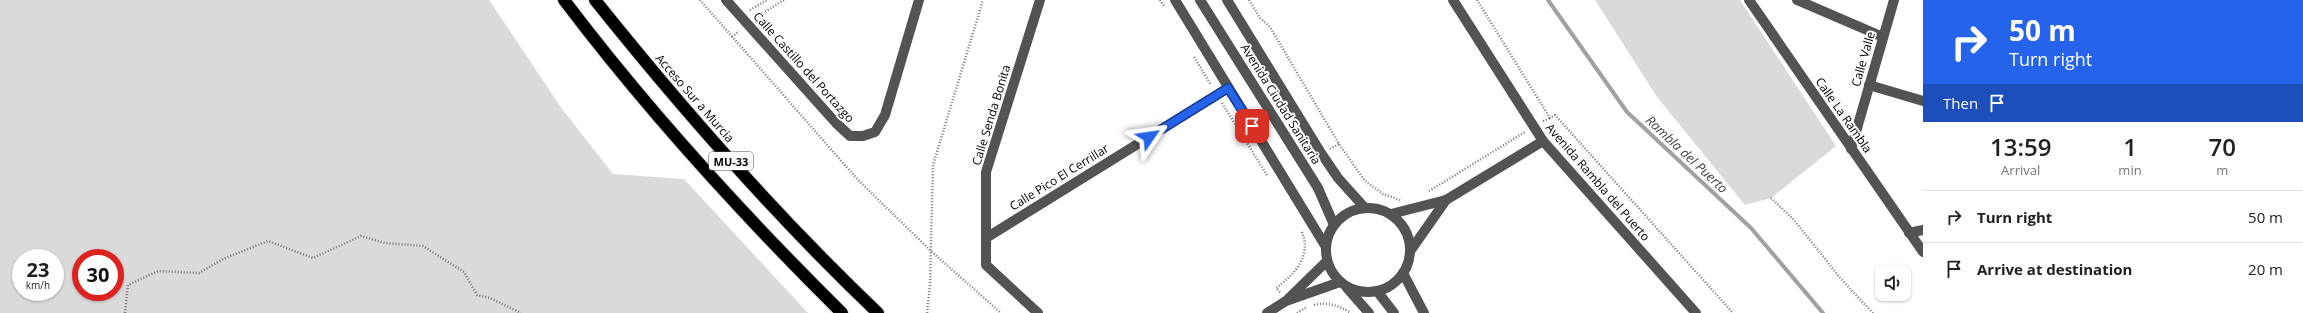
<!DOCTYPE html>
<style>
body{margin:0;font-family:"Open Sans",sans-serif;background:#f6f6f6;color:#202124;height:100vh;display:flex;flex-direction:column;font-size:15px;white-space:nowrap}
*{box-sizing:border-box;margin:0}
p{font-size:13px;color:#757577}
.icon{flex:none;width:22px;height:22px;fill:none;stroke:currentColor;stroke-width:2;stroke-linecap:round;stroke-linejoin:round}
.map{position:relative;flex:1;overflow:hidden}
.drawer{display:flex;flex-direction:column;background:#fff;width:380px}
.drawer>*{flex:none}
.top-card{background:#2563eb;color:#fff;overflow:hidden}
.controls{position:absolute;left:1875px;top:265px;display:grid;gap:8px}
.controls a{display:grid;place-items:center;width:36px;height:36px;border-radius:8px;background:#fff;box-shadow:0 1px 3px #0004;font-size:20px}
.speed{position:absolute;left:12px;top:249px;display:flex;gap:8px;font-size:20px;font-weight:700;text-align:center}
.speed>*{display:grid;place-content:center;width:52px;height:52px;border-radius:50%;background:#fff;box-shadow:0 1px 3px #0004;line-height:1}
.speed small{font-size:10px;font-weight:400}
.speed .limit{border:6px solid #d22;background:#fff;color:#111}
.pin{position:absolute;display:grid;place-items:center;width:34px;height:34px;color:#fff;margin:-17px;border-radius:8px;box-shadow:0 2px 6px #0006}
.me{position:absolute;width:44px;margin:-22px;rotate:58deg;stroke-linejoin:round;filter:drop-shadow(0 0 3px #0008)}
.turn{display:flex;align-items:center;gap:14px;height:84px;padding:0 20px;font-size:18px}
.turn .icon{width:52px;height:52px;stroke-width:2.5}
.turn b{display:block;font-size:28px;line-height:34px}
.then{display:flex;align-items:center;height:38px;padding:0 20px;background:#0003;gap:8px;font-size:15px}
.eta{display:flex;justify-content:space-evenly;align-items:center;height:68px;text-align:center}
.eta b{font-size:24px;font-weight:600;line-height:28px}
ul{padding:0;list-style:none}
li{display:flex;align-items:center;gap:12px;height:52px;padding:0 20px;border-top:1px solid #e0e0e0}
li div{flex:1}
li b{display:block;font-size:15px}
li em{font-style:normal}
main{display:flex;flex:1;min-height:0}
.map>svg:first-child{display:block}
.green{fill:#dadada;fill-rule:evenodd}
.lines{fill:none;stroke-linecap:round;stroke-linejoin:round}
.stream{stroke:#a1a1a1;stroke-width:4}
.highway-casing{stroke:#dbdbdb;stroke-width:14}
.path{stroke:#757575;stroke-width:2.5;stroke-dasharray:1 2;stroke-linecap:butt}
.minor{stroke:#535353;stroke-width:10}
.highway{stroke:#000;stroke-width:12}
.route-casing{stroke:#184099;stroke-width:10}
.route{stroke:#2563eb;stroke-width:7}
.labels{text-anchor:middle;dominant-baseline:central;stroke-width:4;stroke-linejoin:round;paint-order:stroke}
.shield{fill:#fff;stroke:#4c4c4c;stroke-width:1}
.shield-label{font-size:11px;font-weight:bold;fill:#000}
.street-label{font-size:12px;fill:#000;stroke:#fff}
.water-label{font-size:13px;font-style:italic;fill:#424242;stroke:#fff}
</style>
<main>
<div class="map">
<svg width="1923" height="313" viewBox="0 0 1923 313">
<rect width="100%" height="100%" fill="#fff"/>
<g class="green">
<path d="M0,0h489l73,109 51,65 71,5 124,134h-808zM21,258h34v34h-34zM81,258h34v34h-34z"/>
<path d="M1595,0h145l96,146 -65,52 -26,7 -88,-108z"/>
</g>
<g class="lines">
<path class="stream" d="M1548,0l79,112 124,116 72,85"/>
<defs>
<g id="highway">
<path d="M564,0c84,111 179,215 278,313"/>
<path d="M595,0c88,110 181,216 283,313"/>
</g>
</defs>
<use href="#highway" class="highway-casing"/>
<g class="path">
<path d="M700,0l158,180 73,71 70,62"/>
<path d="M1160,0l4,6"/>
<path d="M1249,0l11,18 10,9 69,117 26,37 18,13 17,6"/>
<path d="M1477,0l73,118 5,-3 178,198"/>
<path d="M750,10l17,-10"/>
<path d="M755,18l29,-18"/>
<path d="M732,37l7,-6"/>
<path d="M1194,57l17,28"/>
<path d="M1222,103l45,72"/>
<path d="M1543,121l7,-3"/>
<path d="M1330,149l9,-5"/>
<path d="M1429,191l96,-59"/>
<path d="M1771,198l23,22 47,59 32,34"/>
<path d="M1280,292l-4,-4c19,-14 37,-33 25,-58"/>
<path d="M1314,305c14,-3 24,0 37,8"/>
<path d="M125,313l3,-28 30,-14 41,2 24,-14 45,-18 45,17 48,-22 24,7 38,3 41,26 13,23 13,3 31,15"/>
<path d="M927,313l3,-29 3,-119 50,-165"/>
<path d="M1297,313l10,-6"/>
</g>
<g class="minor">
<path d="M726,0l110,123 14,13h13l12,-4 10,-17 34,-115"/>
<path d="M1175,0l151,247"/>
<path d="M1200,0l118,188 16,37"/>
<path d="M1227,0l94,153 17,25 27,30"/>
<path d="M1453,0l90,141 153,172"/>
<path d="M1749,0l174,252"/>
<path d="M1797,0l86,37"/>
<path d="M1869,85l54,16"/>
<path d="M1851,149l43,-149"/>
<circle cx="1368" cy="250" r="42"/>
<path d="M1391,214l55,-14 97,-59"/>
<path d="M1909,233l14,-3"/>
<path d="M986,238l242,-150"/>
<path d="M1411,250l35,-50"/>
<path d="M1403,273l21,40"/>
<path d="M1347,288l22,25"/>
<path d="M1377,291l17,22"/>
<path d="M1288,299l39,-38"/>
<path d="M1038,313l-52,-48v-93l54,-172"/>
<path d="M1267,313l19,-12 54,-19"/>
</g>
<use href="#highway" class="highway"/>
</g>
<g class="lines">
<defs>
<path id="route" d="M1149,137l79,-49 24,38"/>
</defs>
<use href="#route" class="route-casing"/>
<use href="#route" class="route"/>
</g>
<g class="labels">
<rect class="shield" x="709" y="152" width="44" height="18" rx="3"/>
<g class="shield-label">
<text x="731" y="161">MU-33</text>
</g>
<g class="street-label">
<text transform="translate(1863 59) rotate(-74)">Calle Valle</text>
<text transform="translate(804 67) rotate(48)">Calle Castillo del Portazgo</text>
<text transform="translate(695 98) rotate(49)">Acceso Sur a Murcia</text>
<text transform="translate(1281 104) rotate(58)">Avenida Ciudad Sanitaria</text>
<text transform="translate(991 115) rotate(-73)">Calle Senda Bonita</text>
<text transform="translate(1844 115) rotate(55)">Calle La Rambla</text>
<text transform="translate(1059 177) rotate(-32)">Calle Pico El Cerrillar</text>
<text transform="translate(1598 182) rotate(49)">Avenida Rambla del Puerto</text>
</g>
<g class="water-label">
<text transform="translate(1687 154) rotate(43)">Rambla del Puerto</text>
</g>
</g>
</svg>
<div class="controls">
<a><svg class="icon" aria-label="sound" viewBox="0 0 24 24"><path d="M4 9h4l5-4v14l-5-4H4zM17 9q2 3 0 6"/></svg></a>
</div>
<div class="speed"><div>23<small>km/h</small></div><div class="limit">30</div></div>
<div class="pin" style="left:1252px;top:126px;background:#d93025"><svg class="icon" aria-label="arrive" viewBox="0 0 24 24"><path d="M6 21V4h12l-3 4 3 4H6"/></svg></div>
<svg class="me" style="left:1149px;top:137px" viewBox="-20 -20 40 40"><path d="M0-17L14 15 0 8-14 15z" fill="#2563eb" stroke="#fff" stroke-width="4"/></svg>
</div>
<section class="drawer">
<div class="top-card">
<div class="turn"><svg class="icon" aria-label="right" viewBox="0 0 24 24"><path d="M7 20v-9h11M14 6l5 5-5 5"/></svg><div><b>50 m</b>Turn right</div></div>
<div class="then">Then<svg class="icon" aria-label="arrive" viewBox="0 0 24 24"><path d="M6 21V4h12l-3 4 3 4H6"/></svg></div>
</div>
<div class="eta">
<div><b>13:59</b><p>Arrival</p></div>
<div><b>1</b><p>min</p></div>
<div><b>70</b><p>m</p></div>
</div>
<ul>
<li><svg class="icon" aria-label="right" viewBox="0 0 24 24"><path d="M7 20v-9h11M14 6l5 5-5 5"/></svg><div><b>Turn right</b></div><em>50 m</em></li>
<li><svg class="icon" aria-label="arrive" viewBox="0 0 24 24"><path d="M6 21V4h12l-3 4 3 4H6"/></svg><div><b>Arrive at destination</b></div><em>20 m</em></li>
</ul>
</section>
</main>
